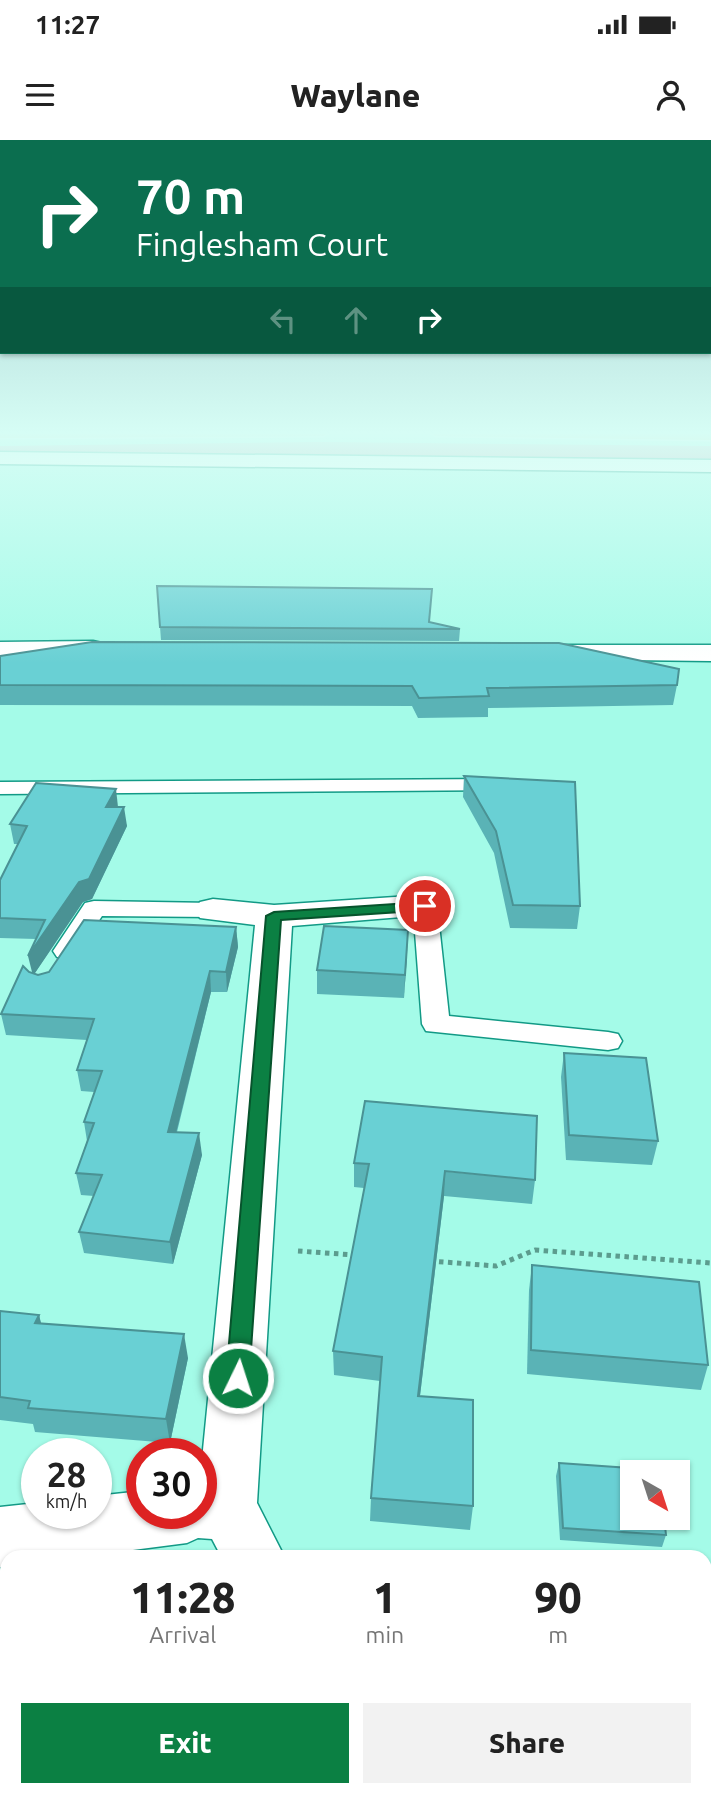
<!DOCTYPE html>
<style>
body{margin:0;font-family:Ubuntu,sans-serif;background:#f2f2f2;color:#222;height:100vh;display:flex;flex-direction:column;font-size:26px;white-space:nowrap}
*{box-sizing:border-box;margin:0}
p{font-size:23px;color:#767676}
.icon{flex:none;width:38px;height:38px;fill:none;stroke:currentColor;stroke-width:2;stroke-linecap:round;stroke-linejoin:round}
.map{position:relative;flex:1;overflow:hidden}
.drawer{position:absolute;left:0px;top:1410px;width:712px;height:247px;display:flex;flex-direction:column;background:#fff;border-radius:21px 21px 0 0;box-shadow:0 2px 5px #0004}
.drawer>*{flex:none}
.hud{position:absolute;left:0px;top:0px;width:712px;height:214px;box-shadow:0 2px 5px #0004;background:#0b6e4f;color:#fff;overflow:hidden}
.needle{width:46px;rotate:141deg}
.fabs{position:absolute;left:620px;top:1320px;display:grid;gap:14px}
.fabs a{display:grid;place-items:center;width:70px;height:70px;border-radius:0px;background:#fff;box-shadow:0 2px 5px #0004;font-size:35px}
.speed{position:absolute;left:21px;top:1298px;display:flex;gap:14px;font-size:35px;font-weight:700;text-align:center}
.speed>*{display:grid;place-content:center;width:91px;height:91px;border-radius:50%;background:#fff;box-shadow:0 2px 5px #0004;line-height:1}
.speed small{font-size:18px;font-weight:400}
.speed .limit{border:10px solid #d22;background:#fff;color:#111}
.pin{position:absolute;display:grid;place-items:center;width:60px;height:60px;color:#fff;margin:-30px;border:4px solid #fff;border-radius:50%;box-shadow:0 2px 7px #0007}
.me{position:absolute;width:77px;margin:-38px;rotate:4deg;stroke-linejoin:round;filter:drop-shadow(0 0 5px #0008)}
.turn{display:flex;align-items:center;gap:24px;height:147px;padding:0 21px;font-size:32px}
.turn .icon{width:91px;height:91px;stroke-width:2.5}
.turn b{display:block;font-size:49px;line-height:60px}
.lanes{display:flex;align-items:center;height:66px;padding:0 21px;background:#0003;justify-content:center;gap:35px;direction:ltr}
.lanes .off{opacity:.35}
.eta{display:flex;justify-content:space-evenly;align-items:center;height:119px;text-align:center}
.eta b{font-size:42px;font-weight:800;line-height:49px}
.action{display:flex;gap:14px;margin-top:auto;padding:14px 21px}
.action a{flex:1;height:80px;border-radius:0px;background:#0b8043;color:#fff;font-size:28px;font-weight:800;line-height:80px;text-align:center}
.action a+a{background:#f2f2f2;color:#222}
.status{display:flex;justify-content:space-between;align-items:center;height:49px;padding:0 35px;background:#fff;direction:ltr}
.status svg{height:19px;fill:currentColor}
header{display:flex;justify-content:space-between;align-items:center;height:91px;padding:0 21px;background:#fff;font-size:32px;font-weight:800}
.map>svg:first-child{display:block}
.green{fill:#dba1b3}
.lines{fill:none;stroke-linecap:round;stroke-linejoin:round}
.lane-casing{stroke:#129a86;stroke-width:3}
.street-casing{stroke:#129a86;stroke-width:3}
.primary-casing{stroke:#fff;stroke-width:3}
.path{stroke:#5c9c8e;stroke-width:5;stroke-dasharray:4.5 4.5;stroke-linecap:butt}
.lane{fill:#fff;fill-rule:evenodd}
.street{fill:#fff;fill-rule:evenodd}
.primary{fill:#fec086;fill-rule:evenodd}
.wall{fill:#5ab3b6}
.shaded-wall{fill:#4a9294}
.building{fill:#69d0d4;stroke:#4a9294;stroke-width:2}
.route{fill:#0b8043;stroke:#07532c;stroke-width:2}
</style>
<div class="status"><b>11:27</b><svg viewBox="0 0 49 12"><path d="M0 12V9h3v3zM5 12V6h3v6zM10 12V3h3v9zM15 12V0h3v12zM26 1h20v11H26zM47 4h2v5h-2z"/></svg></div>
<header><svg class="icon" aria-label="menu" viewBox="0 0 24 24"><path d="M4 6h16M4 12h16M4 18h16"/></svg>Waylane<svg class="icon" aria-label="person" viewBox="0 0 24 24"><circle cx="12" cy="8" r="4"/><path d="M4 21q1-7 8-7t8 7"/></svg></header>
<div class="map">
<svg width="711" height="1656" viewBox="0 0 711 1656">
<rect width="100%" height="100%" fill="#a4fbe8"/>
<path class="green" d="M323,302l388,4v16l-711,-7v-9z"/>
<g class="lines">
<defs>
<g id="lane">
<path d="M499,639l11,6 -3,5 -507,4v-12z"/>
<path d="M425,759l9,2 3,5 12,110 159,16 10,2 4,7 -4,7 -10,2 -182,-19 -4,-7 -9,-118 3,-5z"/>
<path d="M94,761l119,2 9,2 3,5 -3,5 -9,2 -111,-1 -27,41h-18l-4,-6 32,-48z"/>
</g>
<g id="street">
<path d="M0,312l711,8v12l-711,-8z"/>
<path d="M93,501l9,2 4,6 -4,6 -102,3v-16z"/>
<path d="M549,505h162v16l-171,-2 -4,-6 4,-6z"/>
<path d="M425,755l13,3 5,8 -5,8 -146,12 -35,577 28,55h-63l-10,-19 -14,-1 -11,5 -116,15h-64v8l-7,1v-60l37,-4v11h59v-18l46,-5v23h59v-44l54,-545 -55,-7 -5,-8 5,-8 13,-3 61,6z"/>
<path d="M263,1650h70l-1,6h-70z"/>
</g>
<g id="primary">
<path d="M0,291h332l-9,5 -323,2z"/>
<path d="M427,291h284v9l-275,-4z"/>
</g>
</defs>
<use href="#lane" class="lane-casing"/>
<use href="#street" class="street-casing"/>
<use href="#primary" class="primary-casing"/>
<g class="path">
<path d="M298,1111l57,4"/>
<path d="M430,1121l66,5 39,-16 176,13"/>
</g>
<use href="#lane" class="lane"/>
<use href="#street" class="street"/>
<use href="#primary" class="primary"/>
</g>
<g class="wall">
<path d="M157,446l275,3 -3,33 31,7 -1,12 -298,-1z"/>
<path d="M0,516l677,29 -4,20 -185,3v9l-70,1 -6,-12 -412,-1z"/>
<path d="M464,636l116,130 -3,23 -67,-1 -16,-75 -31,-56z"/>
<path d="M118,667l9,19 -35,73 -9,3 -49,72 4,1 198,-48 2,20 -11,45h-16l-34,140 25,23 -29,109 -89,-11 -5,-21 15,-36 -13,-1 -5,-22 11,-32 -3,-19 10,-30 -13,-1 -4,-21 10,-30 -81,-5 -5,-21 28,-42 3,2 4,-35 -36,-1v-58l18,-36h-4l-4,-20z"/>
<path d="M407,814l-3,44 -87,-4v-24z"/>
<path d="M564,913l94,88 -6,24 -86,-5 -5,-83z"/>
<path d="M354,1023l181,17 -3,24 -88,-8 -24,200 53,110 -3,24 -100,-9 1,-23 9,-117 -46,-6 -1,-24 31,-163 -10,-1z"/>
<path d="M532,1125l176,100 -7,25 -174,-16 2,-84z"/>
<path d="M0,1171l39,4 2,9 147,34 -18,85 -135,-11 -2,-8 -33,-4z"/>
<path d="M559,1323l107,72 -4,12 -102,-7 -4,-64z"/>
</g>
<g class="shaded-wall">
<path d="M116,649l2,18h-12z"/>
<path d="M124,667l3,19 -35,73 -9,3 -50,74 -5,-20 51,-74z"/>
<path d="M236,787l2,20 -11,45 -1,-20z"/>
<path d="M408,790l-1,24 -3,44 1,-23z"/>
<path d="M210,831l1,21 -40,161 -3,-21z"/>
<path d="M199,993l3,22 -29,109 -3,-22z"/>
<path d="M445,1031l-1,25 -27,224 1,-24z"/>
<path d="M39,1175l6,24 -10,-16z"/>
<path d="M184,1194l4,24 -18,85 -4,-24z"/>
<path d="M207,1650h8l-1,6h-8z"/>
</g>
<g class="building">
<path d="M157,446l275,3 -3,33 31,7 -300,-2z"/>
<path d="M92,502l467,1 120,26 -2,16 -190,3 2,8 -70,2 -7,-12 -412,-1v-29z"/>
<path d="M464,636l111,6 5,124 -67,-1 -17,-74z"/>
<path d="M36,643l80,6 -10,18h18l-35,72 -10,3 -51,74 17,-36 -45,-2v-38l27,-54 -17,-2z"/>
<path d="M84,780l152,7 -10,45 -16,-1 -42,161 31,1 -29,109 -91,-10 23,-57 -26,-2 18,-50 -10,-1 18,-51 -25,-1 17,-51 -93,-5 22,-48 6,6 9,3 11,-3z"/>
<path d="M324,786l84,4 -3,45 -88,-5z"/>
<path d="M564,913l82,5 12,83 -89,-6z"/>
<path d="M365,961l172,15 -2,64 -90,-9 -27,225 55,4v106l-102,-8 11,-141 -49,-6 36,-187 -15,-1z"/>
<path d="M532,1125l167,17 9,83 -177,-15z"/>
<path d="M0,1171l39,4 -4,8 149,11 -18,85 -138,-11 2,-7 -30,-4z"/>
<path d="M559,1323l99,7v2h-26v45h32l2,18 -103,-7z"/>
<path d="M83,1650h124l-1,6h-124z"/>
<path d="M455,1650h217l39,4v2h-256z"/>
</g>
<linearGradient id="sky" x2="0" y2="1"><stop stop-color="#9bc2c5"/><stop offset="0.56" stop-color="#d6fdf5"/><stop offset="1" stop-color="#d6fdf5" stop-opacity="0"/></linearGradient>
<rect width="711" height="523" fill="url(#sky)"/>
<path class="route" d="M425,762l7,4 -2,4 -149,10 -32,458 -3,7 -8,3 -8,-3 -4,-7 40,-462 8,-4z"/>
</svg>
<div class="fabs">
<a><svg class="needle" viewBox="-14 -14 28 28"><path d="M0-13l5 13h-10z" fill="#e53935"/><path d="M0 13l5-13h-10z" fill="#767676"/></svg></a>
</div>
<div class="speed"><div>28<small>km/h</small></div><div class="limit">30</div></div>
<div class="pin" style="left:425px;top:766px;background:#d93025"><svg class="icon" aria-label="arrive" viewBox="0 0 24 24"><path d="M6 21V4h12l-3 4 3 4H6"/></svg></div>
<svg class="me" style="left:238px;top:1238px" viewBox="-20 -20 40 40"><circle r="17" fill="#0b8043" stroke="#fff" stroke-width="3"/><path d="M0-11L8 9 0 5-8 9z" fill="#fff"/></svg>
<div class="hud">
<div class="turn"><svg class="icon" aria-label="right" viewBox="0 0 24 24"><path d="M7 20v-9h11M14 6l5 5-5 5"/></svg><div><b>70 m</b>Finglesham Court</div></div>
<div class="lanes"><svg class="icon off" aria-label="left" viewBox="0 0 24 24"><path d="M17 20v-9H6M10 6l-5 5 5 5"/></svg><svg class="icon off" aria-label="ahead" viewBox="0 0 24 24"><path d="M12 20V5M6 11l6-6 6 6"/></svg><svg class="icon" aria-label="right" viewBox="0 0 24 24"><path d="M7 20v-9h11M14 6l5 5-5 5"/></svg></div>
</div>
<section class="drawer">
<div class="eta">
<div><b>11:28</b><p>Arrival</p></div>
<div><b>1</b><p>min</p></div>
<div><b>90</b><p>m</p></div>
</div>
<div class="action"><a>Exit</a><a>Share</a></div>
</section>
</div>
